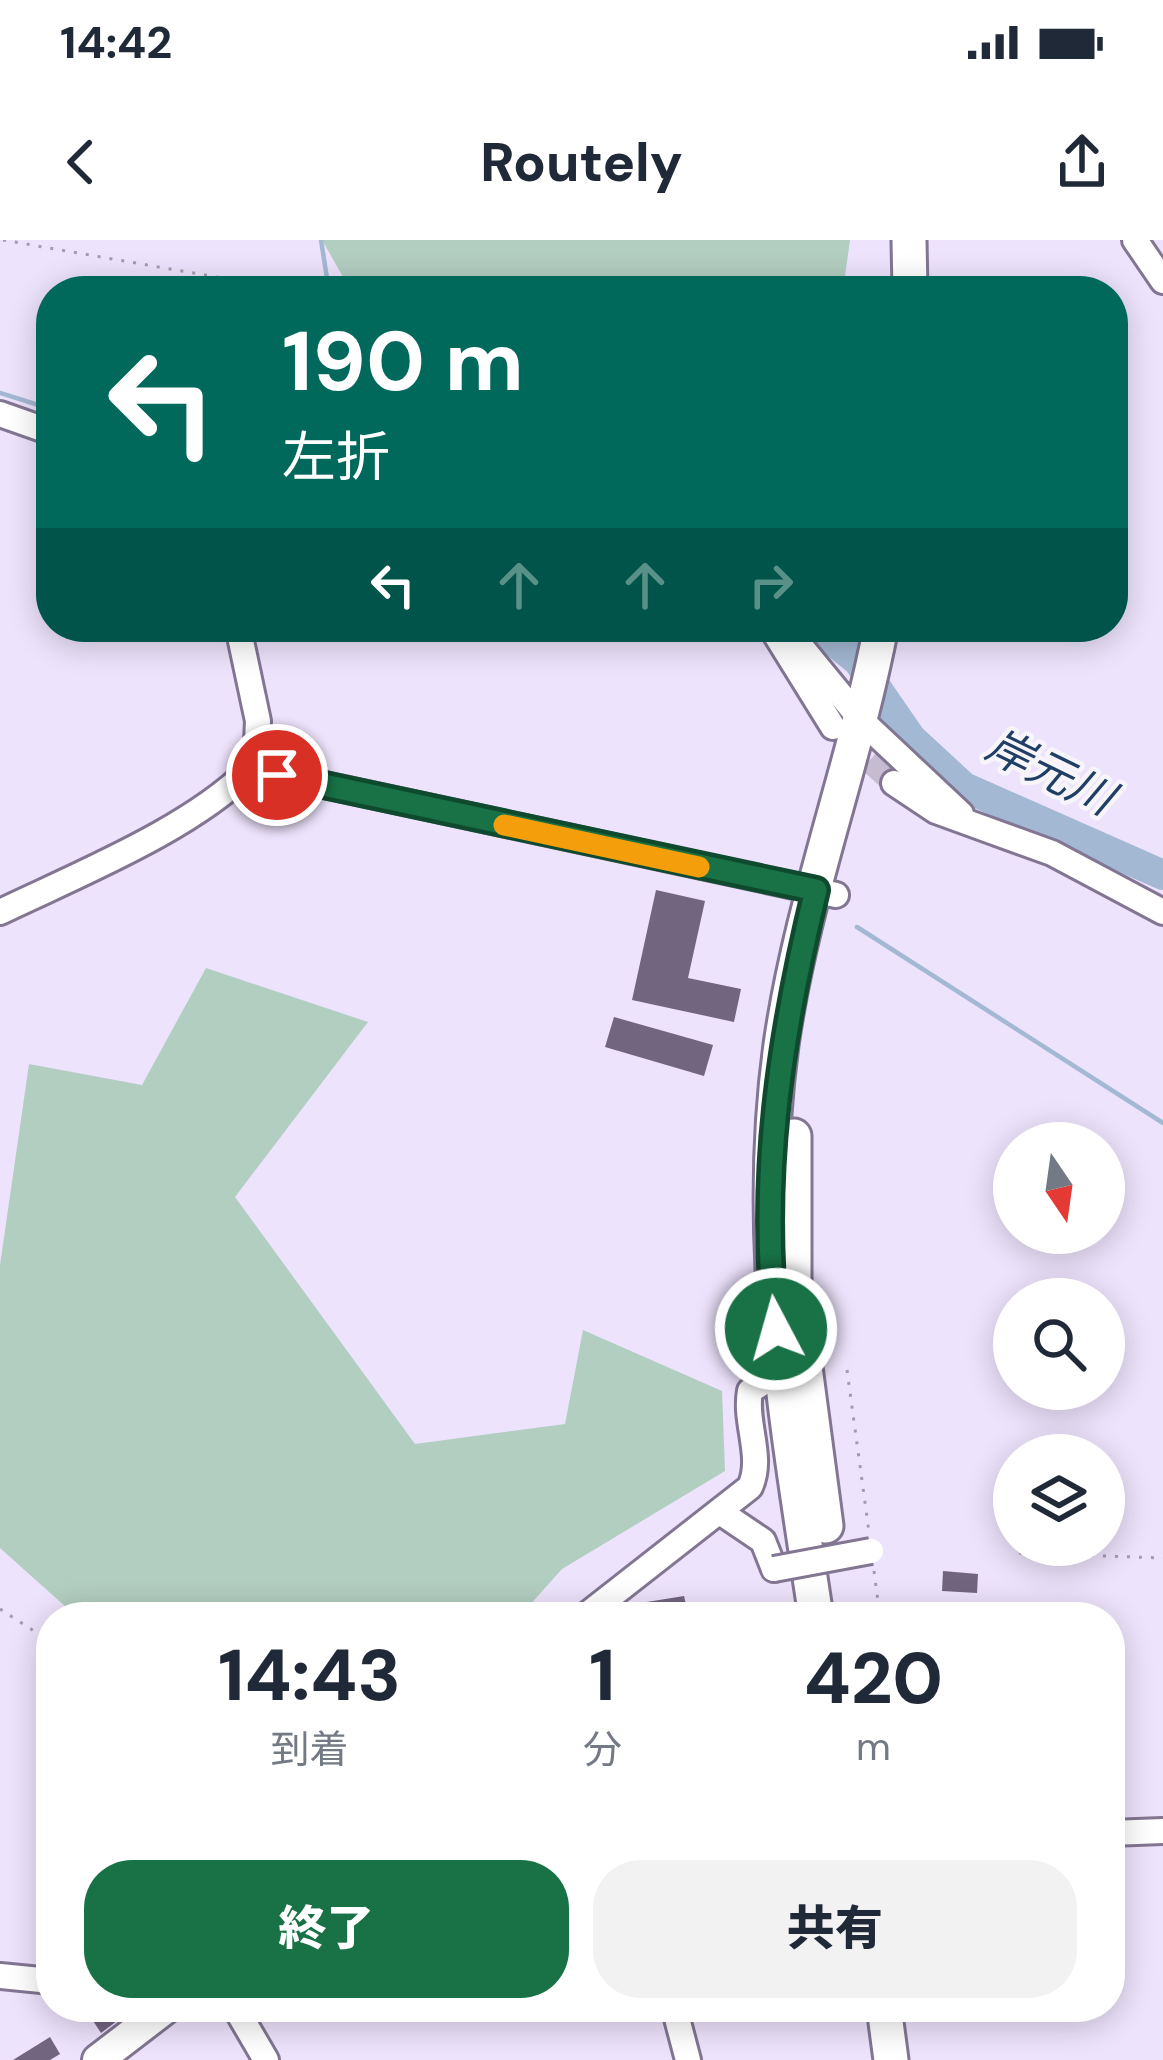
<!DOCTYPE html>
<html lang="ja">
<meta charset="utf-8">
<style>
body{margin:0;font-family:"DM Sans","Noto Sans JP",sans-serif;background:#f2f2f3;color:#1f2937;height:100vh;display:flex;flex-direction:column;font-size:45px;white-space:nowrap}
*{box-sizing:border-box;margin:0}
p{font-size:39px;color:#747a83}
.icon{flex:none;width:66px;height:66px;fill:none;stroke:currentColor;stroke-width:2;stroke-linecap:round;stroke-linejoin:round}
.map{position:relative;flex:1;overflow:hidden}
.drawer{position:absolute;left:36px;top:1362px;width:1089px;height:420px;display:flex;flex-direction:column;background:#fff;border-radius:48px;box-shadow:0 6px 30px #0003}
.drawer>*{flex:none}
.guide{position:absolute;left:36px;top:36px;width:1092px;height:366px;border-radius:48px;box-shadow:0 6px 30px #0003;background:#00695c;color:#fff;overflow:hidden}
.needle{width:78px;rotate:167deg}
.controls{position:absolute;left:993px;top:882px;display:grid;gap:24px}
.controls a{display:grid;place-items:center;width:132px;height:132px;border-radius:50%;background:#fff;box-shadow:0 6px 30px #0003;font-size:60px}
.pin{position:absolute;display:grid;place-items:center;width:102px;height:102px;color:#fff;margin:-51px;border:6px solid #fff;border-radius:50%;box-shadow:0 3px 12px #0007}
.me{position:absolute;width:132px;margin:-66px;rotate:354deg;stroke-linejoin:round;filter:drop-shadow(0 0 9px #0008)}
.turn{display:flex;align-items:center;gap:42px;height:252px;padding:0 48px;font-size:54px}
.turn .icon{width:156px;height:156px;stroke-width:2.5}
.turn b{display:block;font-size:84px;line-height:102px}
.lanes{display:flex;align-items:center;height:114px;padding:0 48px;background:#0003;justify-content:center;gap:60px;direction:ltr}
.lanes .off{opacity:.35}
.eta{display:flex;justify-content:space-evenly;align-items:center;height:204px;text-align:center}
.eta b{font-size:72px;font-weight:800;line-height:84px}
.primary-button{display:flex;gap:24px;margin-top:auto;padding:24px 48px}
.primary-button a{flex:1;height:138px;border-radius:48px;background:#187246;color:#fff;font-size:48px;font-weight:800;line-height:138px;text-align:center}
.primary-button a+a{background:#f2f2f3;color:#1f2937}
.status{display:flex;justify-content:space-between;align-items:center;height:84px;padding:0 60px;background:#fff;direction:ltr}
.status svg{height:33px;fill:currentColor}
header{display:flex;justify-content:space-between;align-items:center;height:156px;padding:0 48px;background:#fff;font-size:54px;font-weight:800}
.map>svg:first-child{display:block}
.green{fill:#b2cec0}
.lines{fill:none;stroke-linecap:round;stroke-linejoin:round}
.stream{stroke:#a3b8d3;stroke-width:4.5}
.river{stroke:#a3b8d3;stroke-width:30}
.building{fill:#716580}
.minor-tunnel{stroke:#c5bcd2;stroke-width:24;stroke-dasharray:24 12;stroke-linecap:butt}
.minor-casing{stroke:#827692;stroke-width:30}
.major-casing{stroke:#827692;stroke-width:36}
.highway-casing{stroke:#827692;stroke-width:39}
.path{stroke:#a49baf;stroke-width:3;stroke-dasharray:3 9;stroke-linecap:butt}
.minor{stroke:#fff;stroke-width:24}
.major{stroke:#fff;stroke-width:30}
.highway{stroke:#fff;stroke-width:33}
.minor-bridge-casing{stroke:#827692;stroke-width:30;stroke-linecap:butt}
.minor-bridge{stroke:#fff;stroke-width:24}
.route-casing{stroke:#104a2e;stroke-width:30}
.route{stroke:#187246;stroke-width:21}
.slow{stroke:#f59e0b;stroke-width:21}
.labels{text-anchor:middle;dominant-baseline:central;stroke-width:9;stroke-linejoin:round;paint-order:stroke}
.water-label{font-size:45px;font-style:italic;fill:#203f65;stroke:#f7f4fa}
</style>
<div class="status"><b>14:42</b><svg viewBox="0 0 49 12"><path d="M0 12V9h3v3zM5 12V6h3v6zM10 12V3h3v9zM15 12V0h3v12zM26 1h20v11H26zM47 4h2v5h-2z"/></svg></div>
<header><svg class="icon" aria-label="back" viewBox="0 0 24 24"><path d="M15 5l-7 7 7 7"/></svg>Routely<svg class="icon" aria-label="share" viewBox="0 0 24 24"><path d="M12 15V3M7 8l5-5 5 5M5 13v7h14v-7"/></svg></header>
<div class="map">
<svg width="1163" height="1820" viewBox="0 0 1163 1820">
<rect width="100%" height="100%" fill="#ede3fc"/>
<g class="green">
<path d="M322,0h528l-7,51h-492z"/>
<path d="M206,728l162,54 -133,175 180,247 150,-20 18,-94 139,61 3,80 -163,98 -43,48h-442l-77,-69v-283l29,-201 113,21z"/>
</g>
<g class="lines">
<g class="stream">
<path d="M321,0l8,51"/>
<path d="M0,153l51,16"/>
<path d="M857,687l306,196"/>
</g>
<path class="river" d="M816,387l42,34 53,77 53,49 199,88"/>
</g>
<g class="building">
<path d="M656,650l49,11 -17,77 53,11 -7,33 -102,-22z"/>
<path d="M614,777l99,28 -9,31 -99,-29z"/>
<path d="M943,1331l35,3 -1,19 -35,-2z"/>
<path d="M684,1356l5,21h-58l-3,-12z"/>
<path d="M84,1767h30l7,11 -20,15z"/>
<path d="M50,1797l10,17 -10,6h-37z"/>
</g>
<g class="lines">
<path class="minor-tunnel" d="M843,496l51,47"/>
<defs>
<g id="minor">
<path d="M1135,0l28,41"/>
<path d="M0,174l51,18"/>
<path d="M771,387l62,100"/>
<path d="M785,387l77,94 99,93"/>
<path d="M251,529l585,126"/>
<path d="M894,543l42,28 116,42 111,59"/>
<path d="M0,672c77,-37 199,-86 256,-149l2,-42 -20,-94"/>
<path d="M723,1274l40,27 11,28"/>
<path d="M584,1377l166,-130c14,-30 -6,-64 0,-96l30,-20"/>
<path d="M1110,1593l53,-2"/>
<path d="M0,1736l51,5"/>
<path d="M235,1767l31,53"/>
<path d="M674,1767l14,53"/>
</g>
<path id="major" d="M98,1820l69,-53"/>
<g id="highway">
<path d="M909,0l1,51"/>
<path d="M794,896v148l32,242"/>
<path d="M816,1377c-29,-194 -62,-375 -35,-572 20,-142 73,-278 100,-418"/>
<path d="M884,1767l7,53"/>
</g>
</defs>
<use href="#minor" class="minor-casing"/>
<use href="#major" class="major-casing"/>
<use href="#highway" class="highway-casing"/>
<g class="path">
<path d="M3,0l225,39"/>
<path d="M847,1130l22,162"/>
<path d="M1019,1313l144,5"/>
<path d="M874,1331l6,46"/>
<path d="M0,1369l51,33"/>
</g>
<use href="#minor" class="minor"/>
<use href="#major" class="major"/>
<use href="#highway" class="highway"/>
<defs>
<path id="minor-bridge" d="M774,1329l97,-18"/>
</defs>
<use href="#minor-bridge" class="minor-bridge-casing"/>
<use href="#minor-bridge" class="minor-bridge"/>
</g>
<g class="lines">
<defs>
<path id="route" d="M277,535l539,115c-36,147 -57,288 -40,439"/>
</defs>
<use href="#route" class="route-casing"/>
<use href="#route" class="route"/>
<path class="slow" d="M504,585l195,42"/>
</g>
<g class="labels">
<g class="water-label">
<text transform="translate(1050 532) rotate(26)">岸元川</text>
</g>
</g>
</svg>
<div class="controls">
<a><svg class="needle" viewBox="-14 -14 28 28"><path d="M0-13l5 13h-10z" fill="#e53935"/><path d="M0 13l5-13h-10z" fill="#747a83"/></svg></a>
<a><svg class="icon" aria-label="search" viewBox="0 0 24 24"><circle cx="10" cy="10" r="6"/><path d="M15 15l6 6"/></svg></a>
<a><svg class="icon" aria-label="layers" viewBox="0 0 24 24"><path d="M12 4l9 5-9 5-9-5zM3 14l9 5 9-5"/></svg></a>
</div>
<div class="pin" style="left:277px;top:535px;background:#d93025"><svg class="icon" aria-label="arrive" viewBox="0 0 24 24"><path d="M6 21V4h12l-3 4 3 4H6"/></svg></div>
<svg class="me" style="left:776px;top:1089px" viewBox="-20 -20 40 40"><circle r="17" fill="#187246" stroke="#fff" stroke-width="3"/><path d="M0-11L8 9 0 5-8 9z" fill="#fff"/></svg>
<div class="guide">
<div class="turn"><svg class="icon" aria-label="left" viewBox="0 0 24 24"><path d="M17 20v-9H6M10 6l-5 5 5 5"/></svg><div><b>190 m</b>左折</div></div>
<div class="lanes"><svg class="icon" aria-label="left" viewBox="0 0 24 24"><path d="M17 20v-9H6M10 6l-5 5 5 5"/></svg><svg class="icon off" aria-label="ahead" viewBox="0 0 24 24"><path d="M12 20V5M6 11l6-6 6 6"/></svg><svg class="icon off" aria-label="ahead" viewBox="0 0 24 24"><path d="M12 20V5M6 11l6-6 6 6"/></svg><svg class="icon off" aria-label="right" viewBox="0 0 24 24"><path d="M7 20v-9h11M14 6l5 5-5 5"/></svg></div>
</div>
<section class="drawer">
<div class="eta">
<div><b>14:43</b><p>到着</p></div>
<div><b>1</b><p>分</p></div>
<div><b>420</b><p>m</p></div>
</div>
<div class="primary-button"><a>終了</a><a>共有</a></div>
</section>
</div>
